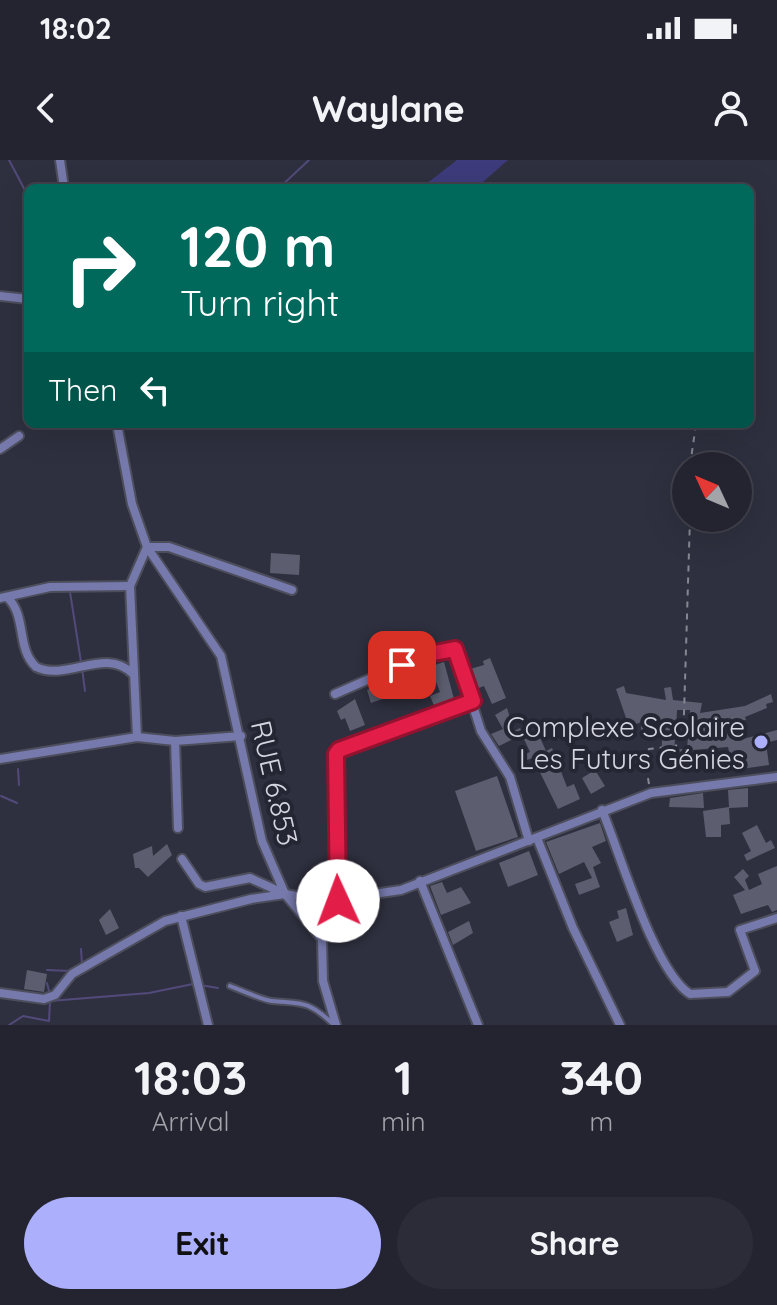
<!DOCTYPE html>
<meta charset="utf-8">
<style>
body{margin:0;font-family:Quicksand,sans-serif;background:#2b2c37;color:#f1f3f6;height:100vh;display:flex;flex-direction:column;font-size:30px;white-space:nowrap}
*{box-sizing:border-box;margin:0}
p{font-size:26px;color:#a3a4aa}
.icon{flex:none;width:44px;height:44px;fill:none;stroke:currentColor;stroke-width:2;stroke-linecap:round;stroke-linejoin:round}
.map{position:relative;height:865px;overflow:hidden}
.panel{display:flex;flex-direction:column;background:#23242f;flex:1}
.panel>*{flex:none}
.top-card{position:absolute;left:24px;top:24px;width:730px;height:244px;border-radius:12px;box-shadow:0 8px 32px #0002,0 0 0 2px #40414b;background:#00695c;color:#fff;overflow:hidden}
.needle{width:52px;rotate:314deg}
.buttons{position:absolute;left:672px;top:292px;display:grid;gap:16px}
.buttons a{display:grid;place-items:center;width:80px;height:80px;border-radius:50%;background:#23242f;box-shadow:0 8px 32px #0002,0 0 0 2px #40414b;font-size:40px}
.pin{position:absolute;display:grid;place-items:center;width:68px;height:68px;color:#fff;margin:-34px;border-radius:16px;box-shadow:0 4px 12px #0006}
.me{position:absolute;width:88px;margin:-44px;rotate:358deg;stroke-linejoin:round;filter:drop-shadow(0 0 6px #0008)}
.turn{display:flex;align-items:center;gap:28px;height:168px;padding:0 24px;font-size:36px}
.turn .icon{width:104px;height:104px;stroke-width:2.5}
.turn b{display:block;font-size:56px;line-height:68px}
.then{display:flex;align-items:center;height:76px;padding:0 24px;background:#0003;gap:16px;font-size:30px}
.eta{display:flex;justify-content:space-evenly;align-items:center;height:136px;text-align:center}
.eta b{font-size:48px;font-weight:700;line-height:56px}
.cta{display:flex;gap:16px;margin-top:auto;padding:16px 24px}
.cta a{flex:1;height:92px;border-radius:48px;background:#acaffb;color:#111;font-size:32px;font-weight:700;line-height:92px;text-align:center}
.cta a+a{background:#2b2c37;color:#f1f3f6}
.status{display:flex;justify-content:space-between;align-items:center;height:56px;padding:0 40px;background:#23242f;direction:ltr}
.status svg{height:22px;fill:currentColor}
header{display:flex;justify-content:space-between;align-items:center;height:104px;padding:0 24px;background:#23242f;font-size:36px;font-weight:700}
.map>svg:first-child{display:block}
.green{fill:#3d3b7b}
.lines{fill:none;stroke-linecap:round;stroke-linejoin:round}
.stream{stroke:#514a7a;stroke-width:2}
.building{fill:#5c5d6e}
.service-casing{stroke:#4d4e5c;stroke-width:8}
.minor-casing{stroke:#4d4e5c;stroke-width:12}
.path{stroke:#868793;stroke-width:2;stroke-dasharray:6 6;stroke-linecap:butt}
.service{stroke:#7679ab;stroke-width:4}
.minor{stroke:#7679ab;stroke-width:8}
.route-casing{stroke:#92132f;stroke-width:20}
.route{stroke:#e11d48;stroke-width:14}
.poi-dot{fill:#acaffb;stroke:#252634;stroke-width:3}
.labels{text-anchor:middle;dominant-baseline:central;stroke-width:8;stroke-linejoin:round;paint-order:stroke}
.poi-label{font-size:28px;fill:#d4d5df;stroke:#252634;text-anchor:end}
.street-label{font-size:28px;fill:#d4d5df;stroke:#252634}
</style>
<div class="status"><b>18:02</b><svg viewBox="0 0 49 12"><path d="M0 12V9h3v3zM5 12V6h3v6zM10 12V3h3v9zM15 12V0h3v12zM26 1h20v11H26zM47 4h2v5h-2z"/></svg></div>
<header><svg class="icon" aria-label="back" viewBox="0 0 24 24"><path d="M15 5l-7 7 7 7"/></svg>Waylane<svg class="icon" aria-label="person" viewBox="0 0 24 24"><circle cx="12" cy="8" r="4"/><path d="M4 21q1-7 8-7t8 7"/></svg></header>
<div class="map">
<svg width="777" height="865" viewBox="0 0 777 865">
<rect width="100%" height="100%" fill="#2f303f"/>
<path class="green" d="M457,0h51l-32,28h-63l17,-7z"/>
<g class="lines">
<g class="stream">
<path d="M9,0l19,36"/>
<path d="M279,28l30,-28"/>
<path d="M70,432l11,70"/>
<path d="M82,508l3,23"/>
<path d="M18,609l1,16"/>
<path d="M1,636l16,7"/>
<path d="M81,789l1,15"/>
<path d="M47,810l23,1"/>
<path d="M47,823l3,12"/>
<path d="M200,825l18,3"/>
<path d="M50,841l99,-8 44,-9"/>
<path d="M9,865l14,-9 26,5 1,-19"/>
</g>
</g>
<g class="building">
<path d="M271,393l29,2 -1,20 -29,-2z"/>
<path d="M490,498l16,40 -14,6 -8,-18 -8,3 -6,-20 14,-4 -1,-4z"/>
<path d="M444,502l10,37 -19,9 -5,-12 10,-4 -5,-13 -27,13 -7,-16z"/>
<path d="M399,519l2,3 -15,8 2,7 -17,6 -4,-13z"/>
<path d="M624,526l2,7 40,7 -2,-12 7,-1 2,13 29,3 -2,10 45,-7 26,-12 2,8 -7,2 1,4 -22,9 1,3 -14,2 3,19 42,-11v10l-11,3 3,22 -36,5 -5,-23 -35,3 1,14h-33l1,-24h13l-1,9h13l3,-39h-13l-1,22 -24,-5 -1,7 -10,-2v-10l-12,5 -4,-12 -9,-26z"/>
<path d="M355,539l10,26 -15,6 -5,-13 -4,2 -4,-9z"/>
<path d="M507,548l7,23 6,-3 3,6 -24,12 -8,-12 12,-5 -8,-14z"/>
<path d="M538,573l8,18 6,-3 15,39 7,-3 6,15 -22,10 -25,-51 -6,2 -2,-6 5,-2 -6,-13z"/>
<path d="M595,610l10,16 -14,8 -9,-16z"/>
<path d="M497,616l21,61 -42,14 -21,-60z"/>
<path d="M748,628v19l-19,1 1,16 -9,1v12h-15l-3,-26 26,-4 -1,-17z"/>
<path d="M703,633l1,15 -35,-1 1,-9z"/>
<path d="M600,663l6,18 -14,6 9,16 -8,4 7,20 -21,8 -4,-11 17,-6 -8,-16 -25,12 -13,-32z"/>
<path d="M757,665l9,18 5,-3 4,8 -28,13 -3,-6 7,-4 -9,-18z"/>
<path d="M167,684l5,11 -24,22 -9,-9h-4l-2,-14 19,-8 1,10z"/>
<path d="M529,691l9,24 -30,12 -9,-24z"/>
<path d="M777,706v44l-5,2 -4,-7 -27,9 -8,-19 12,-5 -11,-13 9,-8 6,7 -4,4 4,10 13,-6 -4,-10z"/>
<path d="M442,722l5,11 14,-6 10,16 -30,12 -11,-29z"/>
<path d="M626,748l7,27 -16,7 -8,-20 10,-4 -2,-7z"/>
<path d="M110,749l9,19 -13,7 -7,-15z"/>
<path d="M469,761l4,12 -20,12 -5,-13z"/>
<path d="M27,810l20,4 -3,18 -20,-3z"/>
</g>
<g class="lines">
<defs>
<path id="service" d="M230,826c10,4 33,14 42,15 30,3 35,-1 60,22"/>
<g id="minor">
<path d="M60,0l4,28"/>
<path d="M0,136l28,3"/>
<path d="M117,264l15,80 15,43 74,109 41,185 23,53 37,45 1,42 13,44"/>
<path d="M0,289l19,-13"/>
<path d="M0,438l50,-11 80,-1"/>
<path d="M8,438c19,19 8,50 28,69 31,15 69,-21 97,7"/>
<path d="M335,534l89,-39 31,-6 26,82 29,46 19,64"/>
<path d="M137,577l-7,-151 17,-39h22l123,43"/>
<path d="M175,581l3,87"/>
<path d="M0,599l137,-22 38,4 66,-5"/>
<path d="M602,650c18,43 52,161 88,184l38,-2 27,-21 -15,-41 37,-12"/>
<path d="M537,678l36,90 47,97"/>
<path d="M182,699l17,25 6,3 45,-9 35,16 40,7 76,-11 250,-97 126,-16"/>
<path d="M420,721l58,144"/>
<path d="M338,741l-2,-147 3,-4 134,-49"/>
<path d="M181,756l27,109"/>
<path d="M0,833l44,6 11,-4 17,-21 93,-53 86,-22 34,-5"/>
</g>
</defs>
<use href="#service" class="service-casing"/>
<use href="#minor" class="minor-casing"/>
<g class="path">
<path d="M690,306l6,-42"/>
<path d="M649,624l-5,-29 5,-6 27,-3 8,-32 6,-196"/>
</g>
<use href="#service" class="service"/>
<use href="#minor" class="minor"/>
</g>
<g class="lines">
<defs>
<path id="route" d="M338,741l-2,-147 3,-4 134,-49 -18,-52 -31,6 -22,10"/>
</defs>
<use href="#route" class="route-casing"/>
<use href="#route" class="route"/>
</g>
<circle class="poi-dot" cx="761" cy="582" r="8"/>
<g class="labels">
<g class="poi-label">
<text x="745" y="566">Complexe Scolaire<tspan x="745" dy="32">Les Futurs Génies</tspan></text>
</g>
<g class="street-label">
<text transform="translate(275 623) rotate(77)">RUE 6.853</text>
</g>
</g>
</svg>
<div class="buttons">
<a><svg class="needle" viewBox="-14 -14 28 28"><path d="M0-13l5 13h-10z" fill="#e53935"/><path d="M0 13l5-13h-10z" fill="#a3a4aa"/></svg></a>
</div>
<div class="pin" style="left:402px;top:505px;background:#d93025"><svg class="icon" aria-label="arrive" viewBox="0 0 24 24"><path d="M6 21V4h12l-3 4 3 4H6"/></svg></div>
<svg class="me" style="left:338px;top:741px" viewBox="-20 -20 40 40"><circle r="19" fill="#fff"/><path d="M0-13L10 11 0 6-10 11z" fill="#e11d48"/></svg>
<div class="top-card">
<div class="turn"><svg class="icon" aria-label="right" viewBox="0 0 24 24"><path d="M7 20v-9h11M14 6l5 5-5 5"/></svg><div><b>120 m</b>Turn right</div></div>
<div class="then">Then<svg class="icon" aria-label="left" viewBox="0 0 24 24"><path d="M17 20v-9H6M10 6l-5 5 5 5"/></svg></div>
</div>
</div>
<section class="panel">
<div class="eta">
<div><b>18:03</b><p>Arrival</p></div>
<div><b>1</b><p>min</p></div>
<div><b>340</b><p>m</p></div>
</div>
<div class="cta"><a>Exit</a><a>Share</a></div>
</section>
